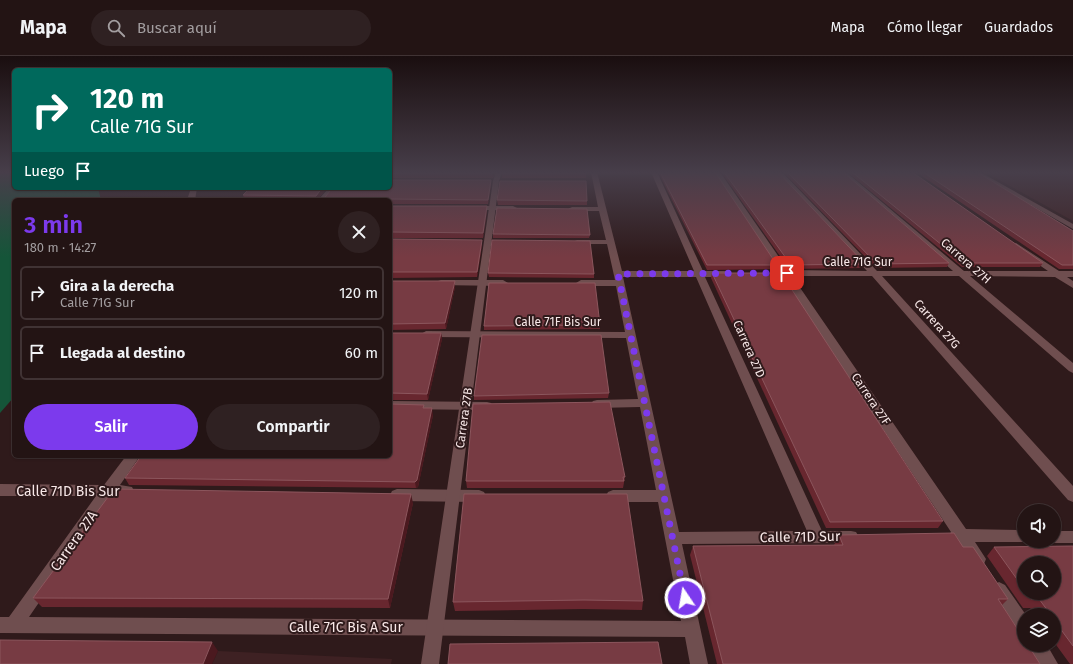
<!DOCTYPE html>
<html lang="es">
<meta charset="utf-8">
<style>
body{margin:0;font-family:"Fira Sans",sans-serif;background:#2f2122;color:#f1f3f6;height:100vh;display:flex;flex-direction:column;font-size:15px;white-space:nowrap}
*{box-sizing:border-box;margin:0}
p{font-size:13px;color:#a39ea0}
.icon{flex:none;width:22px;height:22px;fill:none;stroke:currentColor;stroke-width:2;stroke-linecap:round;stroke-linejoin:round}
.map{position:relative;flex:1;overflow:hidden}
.sheet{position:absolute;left:12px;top:142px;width:380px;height:260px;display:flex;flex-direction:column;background:#231414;border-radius:6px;box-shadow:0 1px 3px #0004,0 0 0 1px #403334}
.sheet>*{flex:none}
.banner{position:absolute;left:12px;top:12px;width:380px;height:122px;border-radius:6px;box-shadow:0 1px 3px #0004,0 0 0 1px #403334;background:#00695c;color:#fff;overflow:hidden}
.controls{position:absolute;left:1017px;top:448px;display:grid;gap:8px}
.controls a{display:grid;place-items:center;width:44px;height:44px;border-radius:50%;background:#231414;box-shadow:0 1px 3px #0004,0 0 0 1px #403334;font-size:20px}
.pin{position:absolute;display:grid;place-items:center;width:34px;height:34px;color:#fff;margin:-17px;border-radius:8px;box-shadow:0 2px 6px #0006}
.me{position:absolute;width:44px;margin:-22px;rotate:348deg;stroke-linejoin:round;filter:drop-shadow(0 0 3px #0008)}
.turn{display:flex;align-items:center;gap:14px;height:84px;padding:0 12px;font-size:18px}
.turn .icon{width:52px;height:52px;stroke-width:2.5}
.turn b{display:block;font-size:28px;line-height:34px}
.then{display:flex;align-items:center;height:38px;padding:0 12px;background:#0003;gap:8px;font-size:15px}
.round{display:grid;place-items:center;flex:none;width:42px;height:42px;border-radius:21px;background:#2f2122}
.head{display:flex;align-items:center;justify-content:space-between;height:68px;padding:0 12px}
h1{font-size:24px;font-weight:600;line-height:30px;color:#7c3aed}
.cta{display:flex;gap:8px;margin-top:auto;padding:8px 12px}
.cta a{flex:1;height:46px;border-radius:24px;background:#7c3aed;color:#fff;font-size:16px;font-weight:600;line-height:46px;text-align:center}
.cta a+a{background:#2f2122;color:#f1f3f6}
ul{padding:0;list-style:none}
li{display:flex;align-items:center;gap:12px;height:54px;margin:0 8px 6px;padding:0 4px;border:2px solid #403334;border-radius:6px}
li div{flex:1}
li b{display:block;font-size:15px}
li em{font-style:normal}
header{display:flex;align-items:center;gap:24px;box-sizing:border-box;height:56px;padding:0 20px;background:#231414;border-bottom:1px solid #403334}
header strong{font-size:19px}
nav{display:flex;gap:22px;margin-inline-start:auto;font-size:14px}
.search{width:280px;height:36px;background:#2f2122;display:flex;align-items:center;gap:10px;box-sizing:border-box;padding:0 14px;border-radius:22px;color:#a39ea0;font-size:15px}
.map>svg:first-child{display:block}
.built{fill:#3e2123}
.green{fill:#155539}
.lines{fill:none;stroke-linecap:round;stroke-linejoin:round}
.pedestrian{fill:#6f4e4f;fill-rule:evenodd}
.minor{fill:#6f4e4f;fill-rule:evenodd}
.tertiary{fill:#6f4e4f;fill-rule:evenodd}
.wall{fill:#68272f;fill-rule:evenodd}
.shaded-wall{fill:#4b191f}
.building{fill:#773b43;stroke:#8c565d}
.route{stroke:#7c3aed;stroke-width:7;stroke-dasharray:0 12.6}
.labels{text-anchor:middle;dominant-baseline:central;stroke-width:4;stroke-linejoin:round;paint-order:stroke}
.street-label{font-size:12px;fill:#f8e8e8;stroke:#2f1a1b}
.near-street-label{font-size:14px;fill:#f8e8e8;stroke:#2f1a1b}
</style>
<header>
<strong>Mapa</strong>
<div class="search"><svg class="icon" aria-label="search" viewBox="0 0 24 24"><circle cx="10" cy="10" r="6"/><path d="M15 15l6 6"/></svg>Buscar aquí</div>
<nav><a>Mapa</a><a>Cómo llegar</a><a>Guardados</a></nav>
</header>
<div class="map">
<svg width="1073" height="608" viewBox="0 0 1073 608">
<rect width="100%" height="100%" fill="#2f1a1b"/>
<g class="built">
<path d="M985,116h88v49z"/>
<path d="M218,595l174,8 -1,5h-179z"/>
</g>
<path class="green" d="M0,116h14v16h84l3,12h-87v197l-14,16z"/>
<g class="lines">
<path class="pedestrian" d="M191,132h6l-2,12h-8z"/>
<g class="minor">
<path d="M591,116h6l25,99h72l-43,-99h6l46,99h22l4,3 -4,3h-20l117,254h29l5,1 3,5 -3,5 -5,1 -169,1 26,120h-18l-5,-27 -685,-4v-16h9l87,-121h-96v-12l104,1 22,-29h14l-20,29 12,2 2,4 -2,4 -20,1 -83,121 652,4 -23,-119h-45l-5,-2 -2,-4 2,-4 5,-2h43l-16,-83 -43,1 -4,-1 -2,-3 2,-3 4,-1 41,-1 -12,-61 -200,-1 -5,-3 5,-3 199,1 -9,-46h-35l-5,-3 5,-3h34l-8,-36h-30l-4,-2 4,-2h29l-7,-29h-27l-4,-2 4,-2h26zM623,221h73l111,254 -128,1z"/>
<path d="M714,116h6l68,98 79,1 -91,-99h6l95,99h76l-113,-99h6l118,99h84l-35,-24 -1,-2 4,-2 43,28h14v6h-6l6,4v7l-18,-11 -85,-1 103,87v10l-4,-2 -110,-95h-77l191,210v16l-5,-2 -196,-224h-80l174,253 58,1v11h4l-4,1h-49l11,17 -2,5c-18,6 -17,-19 -32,-24l-3,-5 2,-3 -169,-256 -4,-3 1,-2z"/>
<path d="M973,116h7l93,52v5z"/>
<path d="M329,132h7l-10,12h-8z"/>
<path d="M469,150h44l4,2 -4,2h-41l-4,-2z"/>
<path d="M441,224h62l5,3 -5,3 -65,-1v-4z"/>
<path d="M390,345l97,1 4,1 2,3 -2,3 -4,1 -97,-1z"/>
<path d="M397,433l82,1 5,2 2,4 -2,4 -5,2 -82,-1 -5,-2 -2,-4 2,-4z"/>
<path d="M1054,475h19v12h-19l-5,-1 5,-1z"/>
<path d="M999,526l6,3 21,30h-2v20l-6,-2 -25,-38 -2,-5 2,-5z"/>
<path d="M1027,589h20l11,19h-20z"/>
</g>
<path class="tertiary" d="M496,116h6l-3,9 -60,483h-18l72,-483z"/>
</g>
<g class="wall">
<path d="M390,116h106l-3,6h-103z"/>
<path d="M658,116h57l62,93 -1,4 -69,1z"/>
<path d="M721,116h57l87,92 -2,4 -74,1z"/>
<path d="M783,116h60l106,91 -2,4 -71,1z"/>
<path d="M847,116h65l131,91 -3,4h-78z"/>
<path d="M916,116h61l96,59v38h-14z"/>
<rect x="502" y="117" width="84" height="5"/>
<path d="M491,124v4l-3,20h-98v-4h-67z"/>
<path d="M250,132h77l-10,12h-72l-2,-5z"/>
<path d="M497,144l90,1v4h-89z"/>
<path d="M390,150h97v5l-4,27h-93z"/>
<path d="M493,178l97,1 -1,3h-96z"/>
<path d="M390,183l92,1v5l-5,32 -87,1z"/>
<path d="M488,217l106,1v4l-105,-1z"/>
<path d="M712,217l231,248 -5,7h-112l-115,-250z"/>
<path d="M390,225l65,6 -9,42 -56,1z"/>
<path d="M600,269v4l-116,1v-4z"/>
<path d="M390,277h51l1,6 -14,61h-38z"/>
<path d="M609,337l-1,5 -134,2v-4z"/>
<path d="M425,352l8,7 -15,72 -2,1 -287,-3 -4,-7z"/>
<path d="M625,421l-2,11h-156l-1,-7z"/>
<path d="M464,438l179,107 -1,9 -59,-1 -128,2 -2,-9z"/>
<path d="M413,447l-23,105 -348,-1 -9,-9z"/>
<path d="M839,479l124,12 45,52 -6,6 38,59h-323l-27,-109 3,-9 141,-1z"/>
<path d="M1073,490v118h-3l-16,-22v-27h-18l-6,-7h-7l-36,-52 7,-9zM1024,507l30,30h-30z"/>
</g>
<g class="shaded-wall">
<path d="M493,116h3l-3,6 -1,-5z"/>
<path d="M491,124v4l-3,20v-4z"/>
<path d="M207,132h11l-11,1z"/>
<path d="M322,132h5l-10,12 -1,-4z"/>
<path d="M487,150v5l-4,27v-5z"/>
<path d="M482,184v5l-5,32v-5z"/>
<path d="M455,225v6l-9,42 -1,-6z"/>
<path d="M441,277l1,6 -14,61 -1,-6z"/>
<path d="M432,352l1,7 -15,72 -2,1 -1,-6z"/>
<path d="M411,438l2,9 -23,105 -2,-9z"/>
<path d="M212,586l6,9 -6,13h-9z"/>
</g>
<g class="building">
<path d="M390,116h103l-1,1h-102z"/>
<rect x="502" y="116" width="84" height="1"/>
<path d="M660,116h55l62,93h-70z"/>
<path d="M724,116h54l87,92 -74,1z"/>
<path d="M787,116h56l106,91 -72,1z"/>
<path d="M852,116h60l131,91h-79z"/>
<path d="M923,116h54l96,59v34h-11z"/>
<path d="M390,124h101l-3,20 -99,-1 -1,1h-65l9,-12h58z"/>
<path d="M500,125h86l1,20 -90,-1z"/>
<path d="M250,132h72l-6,8 -73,-1z"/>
<path d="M390,150h97l-4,27 -93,-1z"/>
<path d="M497,152l90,1 3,26 -97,-1z"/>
<path d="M390,183l92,1 -5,32h-87z"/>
<path d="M492,184l98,1 4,33 -106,-1z"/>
<path d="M712,217h69l162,248 -113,1z"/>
<path d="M390,225h65l-10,42 -55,1z"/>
<path d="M489,227h106l5,42 -116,1z"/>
<path d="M390,277h51l-14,61 -37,-1z"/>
<path d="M482,279h119l8,58 -135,3z"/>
<path d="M610,346l15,75h-2l1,4h-158l7,-77z"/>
<path d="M390,348l34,1 -1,3h9l-15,72 -2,2 -290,-4 16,-22h249z"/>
<path d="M114,433l297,5 -23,105 -355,-1z"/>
<path d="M464,438h163l16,107 -59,-1 -131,2z"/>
<path d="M954,477l9,14h10l35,52h-10l26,40v6h4l12,19h-317l-30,-118 150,-1 -4,-10z"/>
<path d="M1073,490v100l-19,-26v-5h-3l-12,-16h-8l-4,-6h27v-30h-30v26l-30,-42z"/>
<path d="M0,584l212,2 -9,22h-203z"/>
<path d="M658,586l4,22h-214l2,-20z"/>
</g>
<linearGradient id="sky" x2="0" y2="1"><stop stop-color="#1a0e0f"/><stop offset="0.58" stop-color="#473e4a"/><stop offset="1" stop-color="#473e4a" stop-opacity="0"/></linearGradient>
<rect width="1073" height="201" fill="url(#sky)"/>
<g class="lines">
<path class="route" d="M685,542l-67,-324 169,-1"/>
</g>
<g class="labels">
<g class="street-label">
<text transform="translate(966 205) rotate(41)">Carrera 27H</text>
<text x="858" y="206">Calle 71G Sur</text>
<text x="558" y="266">Calle 71F Bis Sur</text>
<text transform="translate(937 268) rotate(48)">Carrera 27G</text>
<text transform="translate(749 293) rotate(66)">Carrera 27D</text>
<text transform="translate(871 343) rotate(56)">Carrera 27F</text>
<text transform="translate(464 362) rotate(-82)">Carrera 27B</text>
</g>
<g class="near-street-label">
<text x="68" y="435">Calle 71D Bis Sur</text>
<text transform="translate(800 481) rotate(-1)">Calle 71D Sur</text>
<text transform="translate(74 485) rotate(-55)">Carrera 27A</text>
<text x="346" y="571">Calle 71C Bis A Sur</text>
</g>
</g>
</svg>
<div class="controls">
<a><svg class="icon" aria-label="sound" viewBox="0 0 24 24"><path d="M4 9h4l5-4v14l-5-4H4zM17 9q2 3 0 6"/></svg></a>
<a><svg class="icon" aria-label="search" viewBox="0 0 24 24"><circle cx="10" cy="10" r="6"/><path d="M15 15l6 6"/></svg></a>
<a><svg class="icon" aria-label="layers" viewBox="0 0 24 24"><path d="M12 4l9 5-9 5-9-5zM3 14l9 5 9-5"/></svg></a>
</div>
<div class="pin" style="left:787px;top:217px;background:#d93025"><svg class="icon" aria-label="arrive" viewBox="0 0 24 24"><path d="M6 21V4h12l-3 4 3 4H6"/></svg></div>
<svg class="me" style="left:685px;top:542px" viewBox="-20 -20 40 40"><circle r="17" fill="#7c3aed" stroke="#fff" stroke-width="3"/><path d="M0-11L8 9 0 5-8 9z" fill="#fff"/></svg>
<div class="banner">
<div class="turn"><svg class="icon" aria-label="right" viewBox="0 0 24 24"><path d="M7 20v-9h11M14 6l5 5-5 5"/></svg><div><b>120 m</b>Calle 71G Sur</div></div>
<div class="then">Luego<svg class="icon" aria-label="arrive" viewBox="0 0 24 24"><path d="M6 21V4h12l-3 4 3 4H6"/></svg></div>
</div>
<section class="sheet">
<div class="head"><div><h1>3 min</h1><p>180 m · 14:27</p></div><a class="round"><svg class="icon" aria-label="close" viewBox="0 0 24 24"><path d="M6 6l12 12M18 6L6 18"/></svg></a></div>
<ul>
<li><svg class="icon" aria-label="right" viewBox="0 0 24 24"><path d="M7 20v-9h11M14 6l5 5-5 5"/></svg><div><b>Gira a la derecha</b><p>Calle 71G Sur</p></div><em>120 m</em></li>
<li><svg class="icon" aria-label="arrive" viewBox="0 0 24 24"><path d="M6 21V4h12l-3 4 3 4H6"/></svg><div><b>Llegada al destino</b></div><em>60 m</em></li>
</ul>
<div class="cta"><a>Salir</a><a>Compartir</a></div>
</section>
</div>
